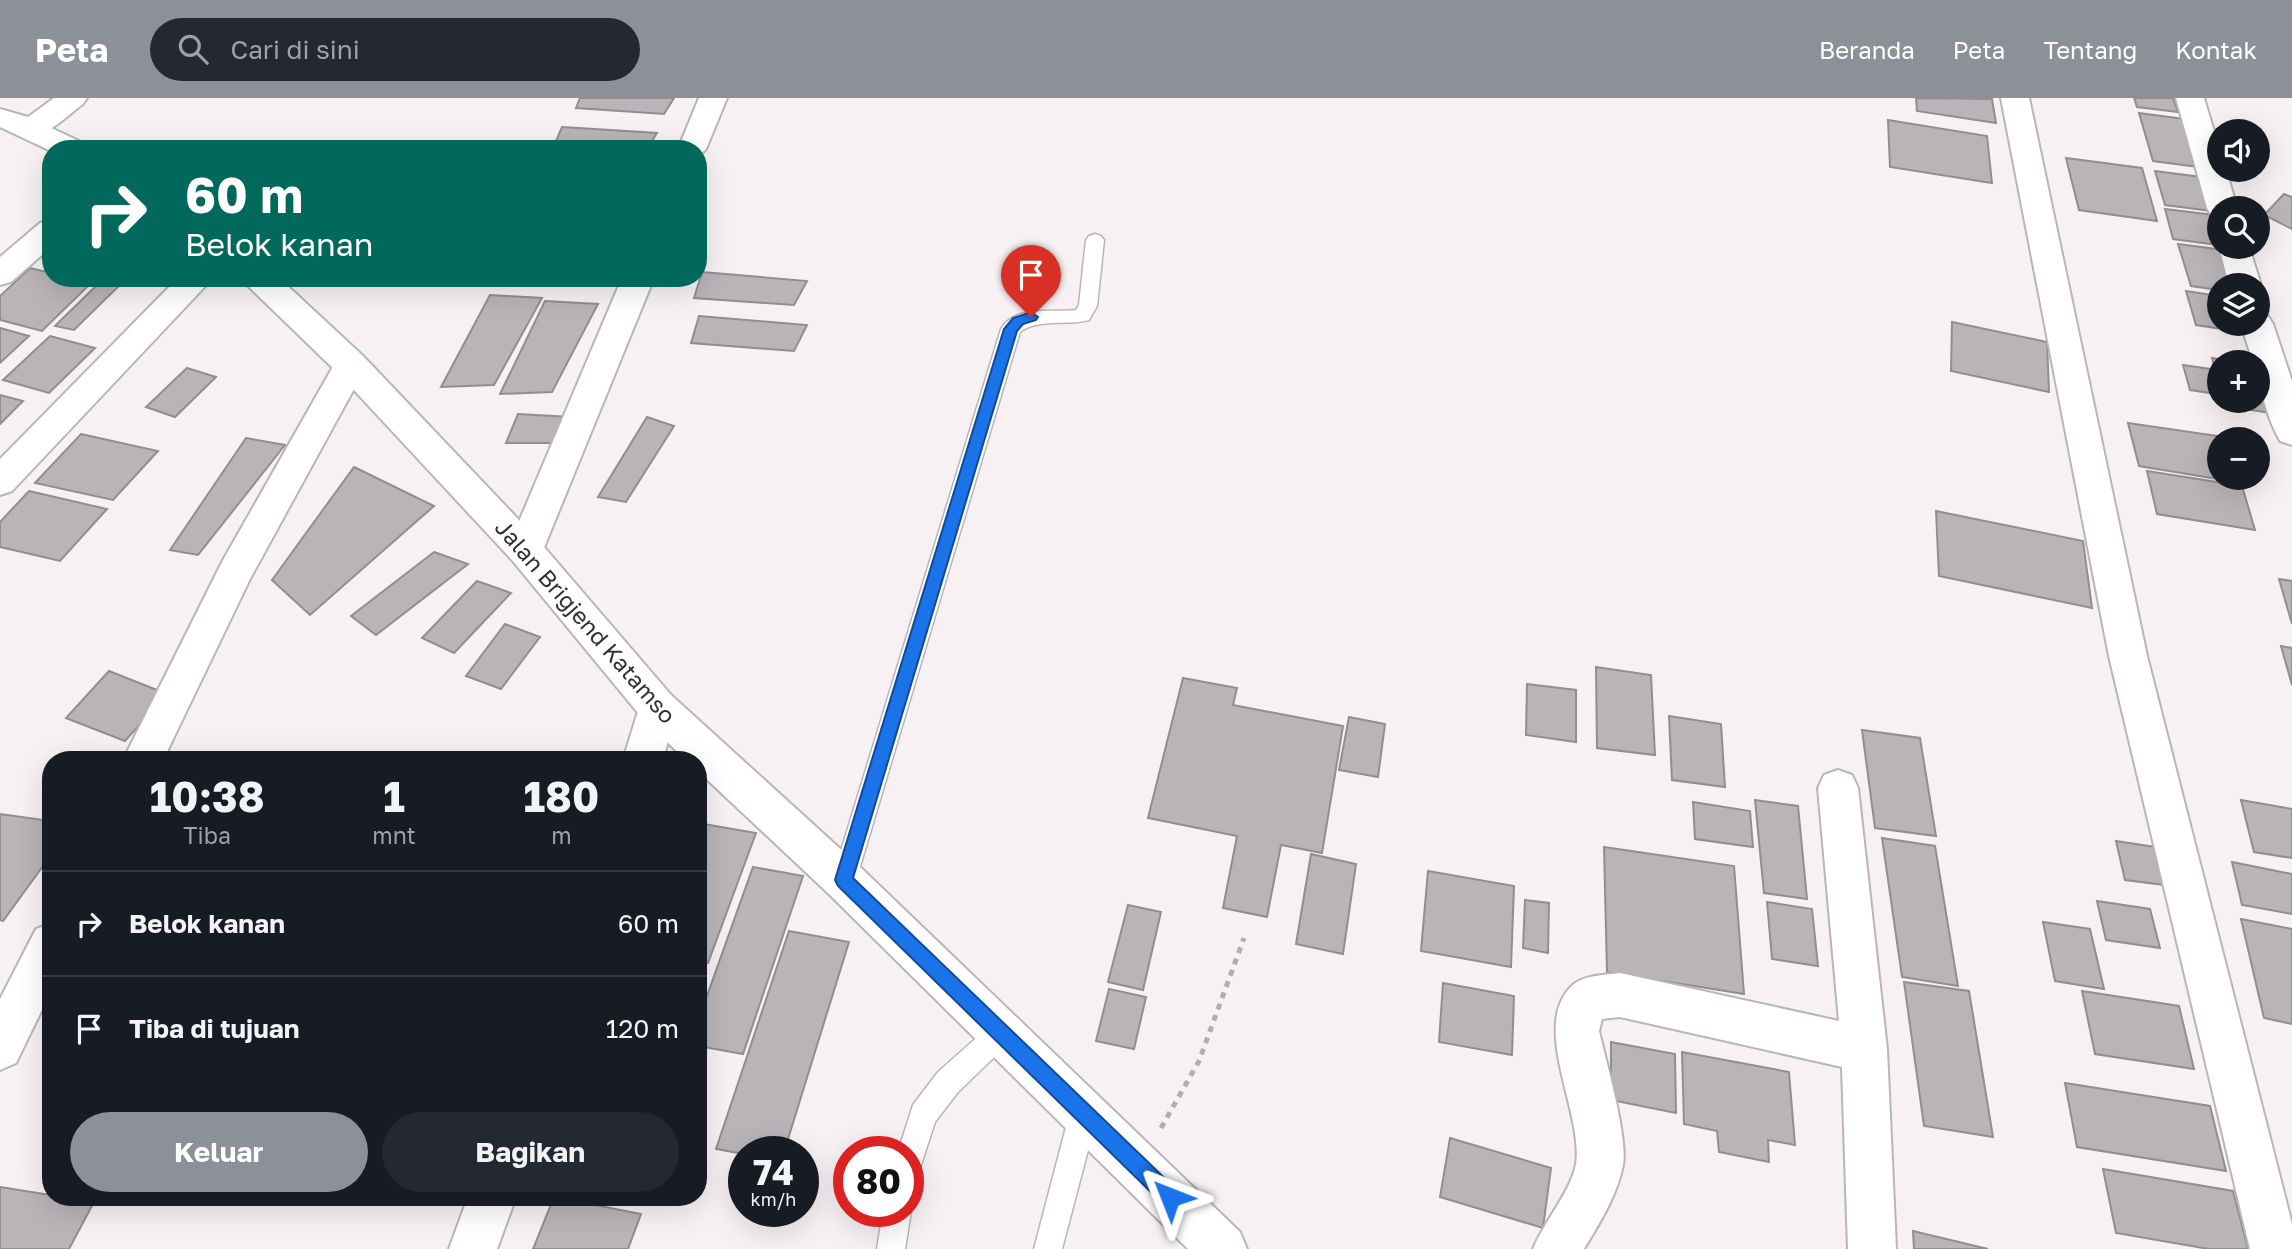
<!DOCTYPE html>
<html lang="id">
<meta charset="utf-8">
<style>
body{margin:0;font-family:"Golos Text",sans-serif;background:#242831;color:#f1f3f6;height:100vh;display:flex;flex-direction:column;font-size:26px;white-space:nowrap}
*{box-sizing:border-box;margin:0}
p{font-size:23px;color:#9ea1a6}
.icon{flex:none;width:38px;height:38px;fill:none;stroke:currentColor;stroke-width:2;stroke-linecap:round;stroke-linejoin:round}
.map{position:relative;flex:1;overflow:hidden}
.panel{position:absolute;left:42px;top:653px;width:665px;height:455px;display:flex;flex-direction:column;background:#171b24;border-radius:28px;box-shadow:0 7px 28px #0002}
.panel>*{flex:none}
.hud{position:absolute;left:42px;top:42px;width:665px;height:147px;border-radius:28px;box-shadow:0 7px 28px #0002;background:#00695c;color:#fff;overflow:hidden}
.tools{position:absolute;left:2207px;top:21px;display:grid;gap:14px}
.tools a{display:grid;place-items:center;width:63px;height:63px;border-radius:50%;background:#171b24;box-shadow:0 7px 28px #0002;font-size:35px}
.speed{position:absolute;left:728px;top:1038px;display:flex;gap:14px;font-size:35px;font-weight:700;text-align:center}
.speed>*{display:grid;place-content:center;width:91px;height:91px;border-radius:50%;background:#171b24;box-shadow:0 7px 28px #0002;line-height:1}
.speed small{font-size:18px;font-weight:400}
.speed .limit{border:10px solid #d22;background:#fff;color:#111}
.pin{position:absolute;display:grid;place-items:center;width:60px;height:60px;color:#fff;margin:-72px -30px;border-radius:50% 50% 50% 0;rotate:-45deg;box-shadow:0 0 7px #0007}
.pin .icon{rotate:45deg}
.me{position:absolute;width:77px;margin:-38px;rotate:315deg;stroke-linejoin:round;filter:drop-shadow(0 0 5px #0008)}
.turn{display:flex;align-items:center;gap:24px;height:147px;padding:0 28px;font-size:32px}
.turn .icon{width:91px;height:91px;stroke-width:2.5}
.turn b{display:block;font-size:49px;line-height:60px}
.eta{display:flex;justify-content:space-evenly;align-items:center;height:119px;text-align:center}
.eta b{font-size:42px;font-weight:700;line-height:49px}
.cta{display:flex;gap:14px;margin-top:auto;padding:14px 28px}
.cta a{flex:1;height:80px;border-radius:42px;background:#8c9099;color:#fff;font-size:28px;font-weight:700;line-height:80px;text-align:center}
.cta a+a{background:#242831;color:#f1f3f6}
ul{padding:0;list-style:none}
li{display:flex;align-items:center;gap:21px;height:105px;padding:0 28px;border-top:2px solid #363941}
li div{flex:1}
li b{display:block;font-size:26px}
li em{font-style:normal}
header{display:flex;align-items:center;gap:42px;box-sizing:border-box;height:98px;padding:0 35px;background:#8c9099;color:#fff}
header strong{font-size:33px}
nav{display:flex;gap:38px;margin-inline-start:auto;font-size:24px}
.search{width:490px;height:63px;background:#242831;display:flex;align-items:center;gap:18px;box-sizing:border-box;padding:0 24px;border-radius:38px;color:#9ea1a6;font-size:26px}
.map>svg:first-child{display:block}
.building{fill:#b9b4b7;stroke:#938d90;stroke-width:2}
.lines{fill:none;stroke-linecap:round;stroke-linejoin:round}
.service-casing{stroke:#bab5b8;stroke-width:3}
.minor-casing{stroke:#bab5b8;stroke-width:4}
.trunk-casing{stroke:#bab5b8;stroke-width:4}
.path{stroke:#b2aeb0;stroke-width:5;stroke-dasharray:6 6;stroke-linecap:butt}
.service{fill:#fff;fill-rule:evenodd}
.minor{fill:#fff;fill-rule:evenodd}
.trunk{fill:#fff;fill-rule:evenodd}
.route{fill:#1a73e8;stroke:#114b97;stroke-width:2}
.labels{text-anchor:middle;dominant-baseline:central;stroke-width:6;stroke-linejoin:round;paint-order:stroke}
.street-label{font-size:23px;fill:#323031;stroke:#fff}
</style>
<header>
<strong>Peta</strong>
<div class="search"><svg class="icon" aria-label="search" viewBox="0 0 24 24"><circle cx="10" cy="10" r="6"/><path d="M15 15l6 6"/></svg>Cari di sini</div>
<nav><a>Beranda</a><a>Peta</a><a>Tentang</a><a>Kontak</a></nav>
</header>
<div class="map">
<svg width="2292" height="1151" viewBox="0 0 2292 1151">
<rect width="100%" height="100%" fill="#f7f1f4"/>
<g class="building">
<path d="M580,0h94l-10,16 -88,-6z"/>
<path d="M1916,0l76,1 4,24 -79,-12z"/>
<path d="M2134,0h39l5,14 -41,-5z"/>
<path d="M2139,15l45,6 15,48 -46,-6z"/>
<path d="M1888,22l99,16 5,47 -102,-16z"/>
<path d="M562,29l95,6 -10,16 -94,-1z"/>
<path d="M2066,60l76,10 15,53 -78,-11z"/>
<path d="M2155,73l46,6 11,34 -47,-6z"/>
<path d="M2284,96l8,3v32l-28,-14z"/>
<path d="M2165,111l49,6 5,15v15l-46,-6z"/>
<path d="M2178,146l46,6 12,35h-17v5l-28,-4z"/>
<path d="M30,170l21,5v5h20l20,5 -49,48 -42,-11v-24z"/>
<path d="M702,174l105,9 -13,24 -100,-7z"/>
<path d="M104,180h23l-53,52 -19,-4z"/>
<path d="M2186,193l33,5v28h27l3,9 -53,-8z"/>
<path d="M490,197l52,3 -48,87 -53,2z"/>
<path d="M545,203l53,3 -46,88 -52,2z"/>
<path d="M699,218l108,9 -13,26 -103,-8z"/>
<path d="M1952,224l95,20 2,50 -98,-21z"/>
<path d="M0,230l29,8 -29,27z"/>
<path d="M50,238l45,12 -46,45 -46,-13z"/>
<path d="M2212,260l31,4h-24v20z"/>
<path d="M2258,266l3,1 16,49 -51,-8 -2,-5h34z"/>
<path d="M2183,267l27,4 7,25 -27,-4z"/>
<path d="M187,270l29,9 -41,40 -29,-10z"/>
<path d="M0,297l23,6 -23,23z"/>
<path d="M518,316l52,3 -10,26h-54z"/>
<path d="M647,319l27,9 -48,76 -28,-5z"/>
<path d="M2128,325l90,13 1,42h11v3l-91,-15z"/>
<path d="M81,336l77,17 -45,49 -78,-17z"/>
<path d="M246,340l39,7 -87,110 -28,-5z"/>
<path d="M354,369l80,39 -124,109 -38,-35z"/>
<path d="M2147,373l95,15 13,44 -98,-16z"/>
<path d="M29,393l78,18 -47,52 -60,-14v-25z"/>
<path d="M1936,413l147,30 9,67 -153,-32z"/>
<path d="M434,454l34,12 -92,71 -25,-19z"/>
<path d="M2279,481l13,2v43z"/>
<path d="M477,483l34,12 -57,60 -32,-15z"/>
<path d="M505,526l35,13 -39,52 -35,-13z"/>
<path d="M2281,548l11,2v37z"/>
<path d="M1596,569l55,8 4,80 -58,-7z"/>
<path d="M109,573l58,23 -42,47 -59,-23z"/>
<path d="M1183,580l54,10 -4,17 110,21 -21,127 -41,-8 -14,72 -44,-9 14,-72 -89,-18z"/>
<path d="M1527,586l49,6v52l-50,-7z"/>
<path d="M1669,618l52,8 4,63 -53,-7z"/>
<path d="M1349,619l36,7 -7,53 -39,-7z"/>
<path d="M1862,632l58,8 16,98 -61,-8z"/>
<path d="M1755,702l43,6 9,93 -43,-6z"/>
<path d="M2241,702l51,9v49l-38,-6z"/>
<path d="M1693,704l57,9 3,36 -58,-8z"/>
<path d="M0,716l51,7v34l-48,66 -3,-1z"/>
<path d="M698,725l58,10 -48,130 -10,-1z"/>
<path d="M1882,740l53,8 23,140 -56,-9z"/>
<path d="M2116,743l39,6 10,38 -40,-5z"/>
<path d="M1604,749l130,19 10,128 -137,-22z"/>
<path d="M1311,756l45,10 -13,90 -47,-10z"/>
<path d="M2232,764l60,12v40l-50,-9z"/>
<path d="M753,769l50,9 -60,178 -45,-8v-25z"/>
<path d="M1428,773l86,15 -3,81 -90,-16z"/>
<path d="M1525,802l24,3 -1,50 -25,-5z"/>
<path d="M2097,803l53,8 10,39 -54,-8z"/>
<path d="M1767,804l45,7 6,57 -46,-7z"/>
<path d="M1128,807l33,7 -18,78 -35,-8z"/>
<path d="M2241,821l51,10v95l-28,-6z"/>
<path d="M2043,824l47,7 14,60 -49,-8z"/>
<path d="M789,833l60,11 -65,210h-40v2l-28,-5z"/>
<path d="M1904,884l65,9 24,146 -69,-11z"/>
<path d="M1443,885l71,13 -2,59 -73,-13z"/>
<path d="M1109,891l37,8 -12,52 -38,-8z"/>
<path d="M2082,893l97,15 15,63 -99,-15z"/>
<path d="M1611,944l64,12 1,59 -65,-13z"/>
<path d="M1682,954l107,20 6,73 -27,-5 1,22 -50,-10 -2,-21 -33,-7z"/>
<path d="M2065,985l145,23 16,65 -149,-24z"/>
<path d="M1450,1040l101,30 -8,60 -103,-31z"/>
<path d="M2103,1071l130,22 15,58h-39l-93,-16z"/>
<path d="M0,1089l51,8v2l43,5 -25,47h-69z"/>
<path d="M554,1099l87,17 -13,35h-95z"/>
<path d="M594,1099h38l-3,8z"/>
<path d="M1913,1133l75,18h-74z"/>
</g>
<g class="lines">
<defs>
<g id="service">
<path d="M1095,136l6,2 3,4 -7,66 -8,14c-22,6 -51,-2 -69,12l-164,548 -3,8 -9,4 -9,-4 -3,-8 169,-551c15,-25 51,-16 75,-19l3,-5 7,-65 3,-4z"/>
<path d="M1001,922l9,4 4,9 -4,9 -52,50 -23,30 -17,52 -10,4v-26h-10l15,-47 25,-33 54,-48z"/>
<path d="M1084,1000l10,4 4,10 -36,137h-28l36,-137 4,-10z"/>
<path d="M908,1106l3,7 -6,38h-28l6,-38h25z"/>
</g>
<g id="minor">
<path d="M54,0h33l-4,6c-18,13 -40,38 -63,31l-4,-6 4,-6z"/>
<path d="M699,0h28l-21,51 -8,8v-8h-20z"/>
<path d="M2001,0h28l118,558 145,568v25h-42l-141,-593z"/>
<path d="M2176,0h28l15,50v22h7l11,38h-18v9l-8,-2 -4,-7z"/>
<path d="M51,122v27l-40,35 -11,3v-28l40,-34z"/>
<path d="M2219,148l30,1 12,38 -3,5v-5h-29z"/>
<path d="M178,180h35l-201,213 -12,4v-36z"/>
<path d="M622,180h32l-111,272 -5,10 -13,5 -13,-5 -5,-10z"/>
<path d="M2258,215l10,3 5,8 19,57v64l-12,-4c-12,-22 -22,-54 -22,-79h-5l-12,-38h17z"/>
<path d="M351,255l12,3 4,9 -117,214 -87,181h-40l99,-198 117,-206z"/>
<path d="M657,592l14,5 6,12 -14,53h-40l20,-65z"/>
<path d="M1838,672l14,5 6,13 29,261 9,200h-48l-6,-182 -222,-50 -18,2 -3,12c7,30 29,107 24,134 -6,31 -23,57 -39,84h-51c11,-27 38,-58 43,-85 8,-51 -48,-141 -2,-180 11,-9 32,-9 46,-11l219,48 -21,-233 6,-13z"/>
<path d="M51,825v68l-35,72 -16,7v-71l36,-70z"/>
<path d="M468,1099h48l-19,52h-48z"/>
</g>
<g id="trunk">
<path d="M0,11l28,8 53,25 4,7 -34,2 -51,-24z"/>
<path d="M243,180h36l84,78 175,184 133,155 188,171 381,366 7,17h-59l-359,-355 -131,-123v-11h-12l-43,-41 -131,-159 -173,-186 -91,-88z"/>
</g>
</defs>
<use href="#service" class="service-casing"/>
<use href="#minor" class="minor-casing"/>
<use href="#trunk" class="trunk-casing"/>
<path class="path" d="M1161,1030l38,-67 45,-123"/>
<use href="#service" class="service"/>
<use href="#minor" class="minor"/>
<use href="#trunk" class="trunk"/>
</g>
<path class="route" d="M1031,214l7,5 -2,3 -13,4 -6,7 -164,547 324,312 3,7 -3,7 -7,3 -7,-3 -325,-318 -3,-6 169,-551 9,-11z"/>
<g class="labels">
<g class="street-label">
<text transform="translate(586 523) rotate(49)">Jalan Brigjend Katamso</text>
</g>
</g>
</svg>
<div class="tools">
<a><svg class="icon" aria-label="sound" viewBox="0 0 24 24"><path d="M4 9h4l5-4v14l-5-4H4zM17 9q2 3 0 6"/></svg></a>
<a><svg class="icon" aria-label="search" viewBox="0 0 24 24"><circle cx="10" cy="10" r="6"/><path d="M15 15l6 6"/></svg></a>
<a><svg class="icon" aria-label="layers" viewBox="0 0 24 24"><path d="M12 4l9 5-9 5-9-5zM3 14l9 5 9-5"/></svg></a>
<a>+</a>
<a>−</a>
</div>
<div class="speed"><div>74<small>km/h</small></div><div class="limit">80</div></div>
<div class="pin" style="left:1031px;top:219px;background:#d93025"><svg class="icon" aria-label="arrive" viewBox="0 0 24 24"><path d="M6 21V4h12l-3 4 3 4H6"/></svg></div>
<svg class="me" style="left:1170px;top:1099px" viewBox="-20 -20 40 40"><path d="M0-17L14 15 0 8-14 15z" fill="#1a73e8" stroke="#fff" stroke-width="4"/></svg>
<div class="hud">
<div class="turn"><svg class="icon" aria-label="right" viewBox="0 0 24 24"><path d="M7 20v-9h11M14 6l5 5-5 5"/></svg><div><b>60 m</b>Belok kanan</div></div>
</div>
<section class="panel">
<div class="eta">
<div><b>10:38</b><p>Tiba</p></div>
<div><b>1</b><p>mnt</p></div>
<div><b>180</b><p>m</p></div>
</div>
<ul>
<li><svg class="icon" aria-label="right" viewBox="0 0 24 24"><path d="M7 20v-9h11M14 6l5 5-5 5"/></svg><div><b>Belok kanan</b></div><em>60 m</em></li>
<li><svg class="icon" aria-label="arrive" viewBox="0 0 24 24"><path d="M6 21V4h12l-3 4 3 4H6"/></svg><div><b>Tiba di tujuan</b></div><em>120 m</em></li>
</ul>
<div class="cta"><a>Keluar</a><a>Bagikan</a></div>
</section>
</div>
